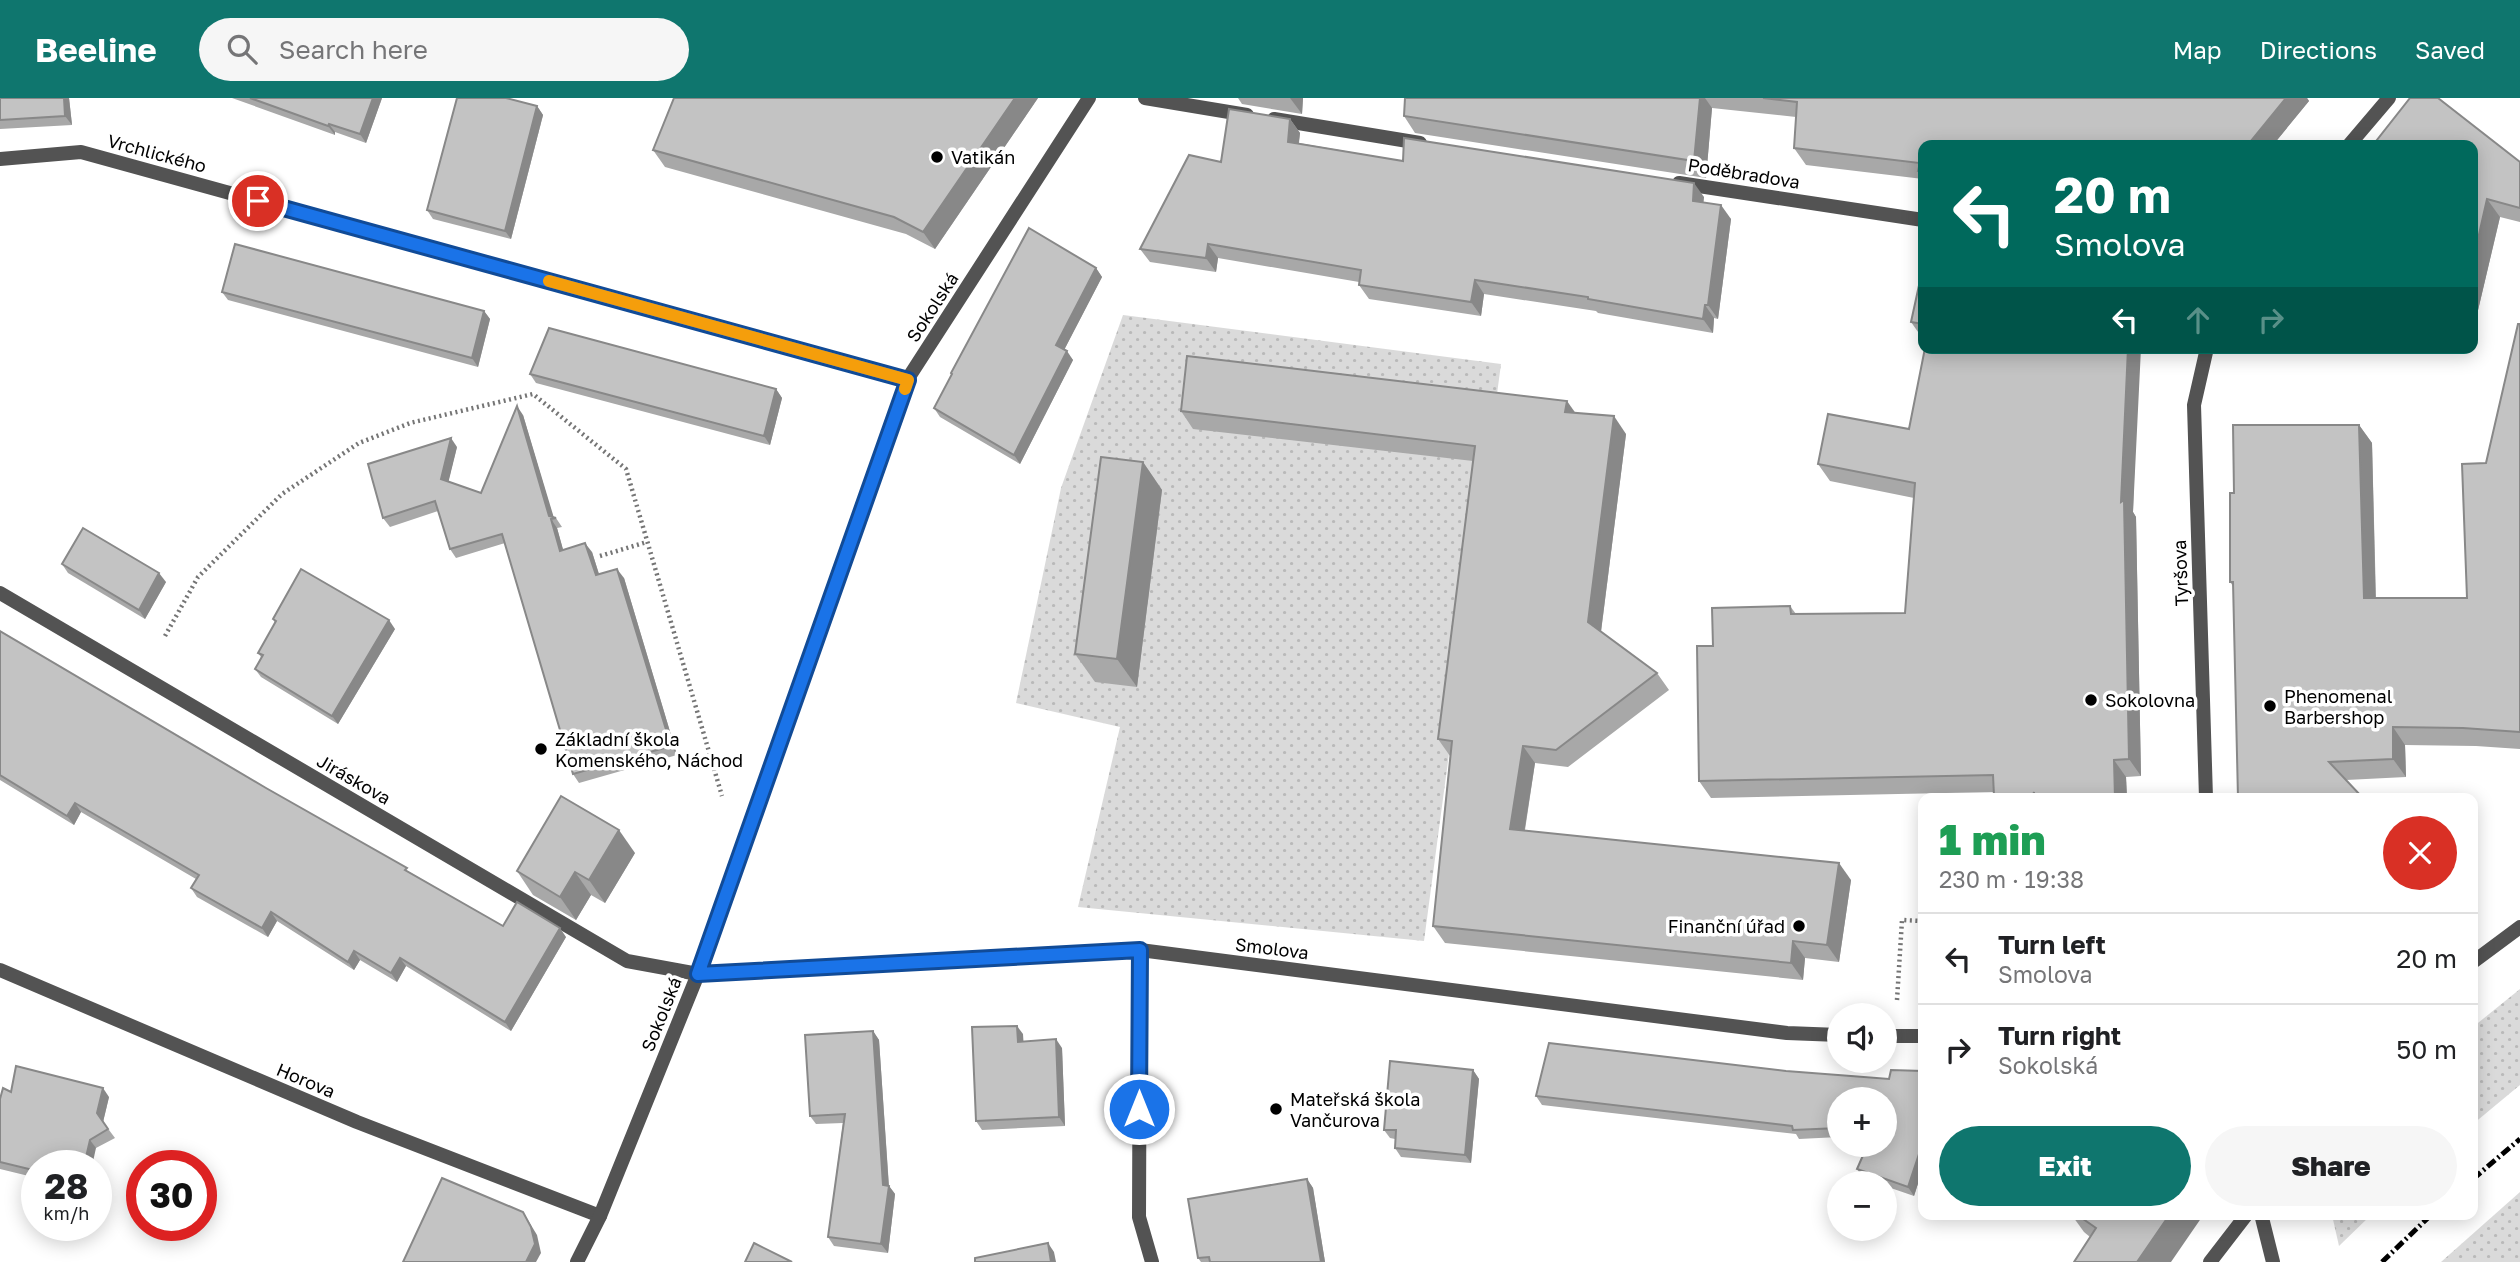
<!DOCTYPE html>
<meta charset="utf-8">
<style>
body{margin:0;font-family:"Golos Text",sans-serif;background:#f6f6f6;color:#202124;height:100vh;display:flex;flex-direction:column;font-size:26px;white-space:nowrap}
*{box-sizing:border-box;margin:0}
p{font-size:23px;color:#757577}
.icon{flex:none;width:38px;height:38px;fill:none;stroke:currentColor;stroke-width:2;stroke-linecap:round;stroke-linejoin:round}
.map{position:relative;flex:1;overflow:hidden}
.sheet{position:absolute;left:1918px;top:695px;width:560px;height:427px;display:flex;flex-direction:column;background:#fff;border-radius:14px;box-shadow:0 4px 18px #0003}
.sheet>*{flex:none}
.hud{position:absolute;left:1918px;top:42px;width:560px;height:214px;border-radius:14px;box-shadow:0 4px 18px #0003;background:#00695c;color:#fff;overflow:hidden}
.tools{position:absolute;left:1827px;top:905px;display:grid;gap:14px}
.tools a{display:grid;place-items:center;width:70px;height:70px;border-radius:50%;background:#fff;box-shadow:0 4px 18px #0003;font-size:35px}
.speed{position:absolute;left:21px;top:1052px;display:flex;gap:14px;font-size:35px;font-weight:700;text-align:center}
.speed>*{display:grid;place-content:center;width:91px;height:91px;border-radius:50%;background:#fff;box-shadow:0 4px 18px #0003;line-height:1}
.speed small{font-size:18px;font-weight:400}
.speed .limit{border:10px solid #d22;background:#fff;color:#111}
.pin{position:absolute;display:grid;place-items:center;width:60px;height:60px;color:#fff;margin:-30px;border:4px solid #fff;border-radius:50%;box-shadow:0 2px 7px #0007}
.me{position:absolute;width:77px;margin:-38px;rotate:0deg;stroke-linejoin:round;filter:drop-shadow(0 0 5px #0008)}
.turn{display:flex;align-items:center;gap:24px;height:147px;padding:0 21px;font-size:32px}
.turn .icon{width:91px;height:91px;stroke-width:2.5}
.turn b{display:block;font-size:49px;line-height:60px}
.lanes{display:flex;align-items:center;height:66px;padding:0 21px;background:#0003;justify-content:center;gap:35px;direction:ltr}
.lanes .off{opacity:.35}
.round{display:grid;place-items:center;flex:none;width:74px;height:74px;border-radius:37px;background:#f6f6f6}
.headline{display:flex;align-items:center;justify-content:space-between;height:119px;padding:0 21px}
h1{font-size:42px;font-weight:800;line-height:52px;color:#1e9e55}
.action{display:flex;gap:14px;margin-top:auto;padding:14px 21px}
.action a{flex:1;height:80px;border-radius:42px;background:#0f766e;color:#fff;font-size:28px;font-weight:800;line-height:80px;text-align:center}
.action a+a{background:#f6f6f6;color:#202124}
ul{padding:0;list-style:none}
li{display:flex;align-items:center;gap:21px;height:91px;padding:0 21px;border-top:2px solid #e0e0e0}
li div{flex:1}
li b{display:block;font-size:26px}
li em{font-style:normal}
header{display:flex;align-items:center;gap:42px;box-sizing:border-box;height:98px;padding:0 35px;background:#0f766e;color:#fff}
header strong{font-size:33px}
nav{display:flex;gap:38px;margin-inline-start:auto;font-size:24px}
.search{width:490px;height:63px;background:#f6f6f6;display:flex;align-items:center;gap:18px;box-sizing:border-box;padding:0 24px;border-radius:38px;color:#757577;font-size:26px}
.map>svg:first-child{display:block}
.grass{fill:url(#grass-dots)}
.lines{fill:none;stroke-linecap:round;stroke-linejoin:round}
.path{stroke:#757575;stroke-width:4.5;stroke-dasharray:2 3.5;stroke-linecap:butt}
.minor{stroke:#535353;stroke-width:14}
.tertiary{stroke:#535353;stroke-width:14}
.rail{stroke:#000;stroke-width:5;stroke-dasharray:10 3.5 2 3.5;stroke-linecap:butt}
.wall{fill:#a8a8a8}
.shaded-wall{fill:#888}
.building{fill:#c3c3c3;stroke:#888;stroke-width:2}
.route-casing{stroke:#114b97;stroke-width:18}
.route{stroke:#1a73e8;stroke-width:12}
.slow{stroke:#f59e0b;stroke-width:12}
.poi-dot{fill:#000;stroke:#fff;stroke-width:2.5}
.labels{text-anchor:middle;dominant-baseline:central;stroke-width:7;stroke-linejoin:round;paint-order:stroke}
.street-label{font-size:18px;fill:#000;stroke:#fff}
.poi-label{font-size:18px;fill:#000;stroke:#fff;text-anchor:start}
</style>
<header>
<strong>Beeline</strong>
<div class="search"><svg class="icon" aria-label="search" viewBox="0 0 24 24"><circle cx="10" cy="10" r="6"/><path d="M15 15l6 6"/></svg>Search here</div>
<nav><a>Map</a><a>Directions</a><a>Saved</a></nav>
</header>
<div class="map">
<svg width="2520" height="1164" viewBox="0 0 2520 1164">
<defs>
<pattern id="grass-dots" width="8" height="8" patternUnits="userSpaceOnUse" patternTransform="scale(1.75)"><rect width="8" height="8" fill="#dadada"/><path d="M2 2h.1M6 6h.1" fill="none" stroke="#b9b9b9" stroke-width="1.8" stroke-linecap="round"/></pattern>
</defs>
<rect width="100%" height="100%" fill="#fff"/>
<g class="grass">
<path d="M1123,217l378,49 -77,577 -346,-34 42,-180 -104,-24 45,-215z"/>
<path d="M2520,891v96l-47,39v-97z"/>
<path d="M2520,1094v70h-79z"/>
<path d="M2332,1117v-1l39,1 -32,31z"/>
</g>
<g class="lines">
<g class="path">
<path d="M600,458l47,-14"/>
<path d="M165,538l33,-59 84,-83 77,-51 51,-20 123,-29 93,75 96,327"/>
<path d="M1897,902l5,-80 21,1"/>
</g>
<g class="minor">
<path d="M0,61l81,-7 826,228"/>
<path d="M0,495l627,368 71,13 442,-24 647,83 52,2"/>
<path d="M2206,700l-12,-393 13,-57"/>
<path d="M1140,852l-1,267 13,45"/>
<path d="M2473,864l47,-35"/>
<path d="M0,872l357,152 243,94"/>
<path d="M1885,938h38"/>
<path d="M2261,1116l12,48"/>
<path d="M577,1164l23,-46 98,-242 209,-594 182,-282"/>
<path d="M2210,1164l37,-48"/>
</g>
<g class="tertiary">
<path d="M1145,0l102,17"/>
<path d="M1274,21l146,24"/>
<path d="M2349,47l40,-47"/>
<path d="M1679,85l244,37"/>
</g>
<g class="rail">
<path d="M2473,1081l47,-40"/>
<path d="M2382,1164l50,-48"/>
</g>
</g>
<g class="wall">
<path d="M0,0h69l3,27 -72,4z"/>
<path d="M232,0h150l-16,45 -31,-11v3z"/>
<path d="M1038,0l-103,151 -29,-15 -241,-67 -12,-17z"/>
<path d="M1238,0h65l-1,16 -60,-10z"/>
<path d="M1405,0h902l2,3 -36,44h-350v34l-117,-14 -12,-17 2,-31 -84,-9 -6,70 -291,-45 -11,-17z"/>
<path d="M537,8l6,9 -32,124 -78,-20 -6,-9z"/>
<path d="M1290,21l10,14 -1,10 104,18 301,36 -1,6 28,16 -13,100 -4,-1 -1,15 -115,-20 -2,-2 -112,-17 -3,22 -112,-17 -10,-14v-3l-141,-24 -2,14 -66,-10 -10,-13 81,-87z"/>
<path d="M2473,47l47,17v60l-20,-5 -25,106 -2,-2z"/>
<path d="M1923,169v72l-12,-17z"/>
<path d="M1096,170l6,9 -38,73 9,10 -53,104 -80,-47 -6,-9 18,-33 -1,-2z"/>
<path d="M222,194l262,19 6,8 -12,48 -250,-67z"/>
<path d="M2520,226v425l-44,-3 -71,-1 1,32 -60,3 -108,18 -5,-212 -3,-4 4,-89 125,-68 13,18 4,155h91l19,-135z"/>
<path d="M530,276l246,15 6,9 -12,47 -234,-62z"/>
<path d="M1181,313l394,2 51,21 -25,198 56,41 12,17 -101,77 -33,-4 -10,67 326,50 -12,82 -34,-4 -2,22 -358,-37 -12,-17 17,-170 -12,-17 35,-278 -280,-32z"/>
<path d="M523,317l30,102 3,1 6,9 -5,1 6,22 29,2 7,22 25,4 53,177 -98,28 -6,-9 -68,-231 -49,15 -6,-9 -12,-38 -48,16 -7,-9 74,-71 -9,35 33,11z"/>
<path d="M1909,331l226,21 -2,62 3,5 5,259 -15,1 1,21h-132l-1,-6 -283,6 -12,-17 14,-135 77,-40 6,8 109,-1 9,-115 -84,-17 -12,-17z"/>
<path d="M1143,364l19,28 -25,197 -42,-5 -20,-28z"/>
<path d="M62,466l104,18 -21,37 -77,-46z"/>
<path d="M273,521l122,10 -57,95 -77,-47 -6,-8 6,-12 -3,-4 17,-30z"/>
<path d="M0,533l411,242 92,53 63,11 -55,94 -105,-65 -9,16 -37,-22 -6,10 -77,-49 -9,16 -71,-40 -6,-9 5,-9 -115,-67 -7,13 -74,-45z"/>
<path d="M635,755l-30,50 -14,-8 -15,25 -43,-25 -16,-24z"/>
<path d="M873,933l6,9 10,146 6,8 -7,59 -54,-7 -6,-9 15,-114 -27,1 -6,-8z"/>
<path d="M1023,936v8l39,6 3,78 -83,4 -6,-9z"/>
<path d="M1473,972l6,9 -8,84 -70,-6 -6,-9v-9l-5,-1 -6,-8z"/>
<path d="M1786,973l103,8 34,-8v97l-9,28 -29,-10v-3h-8l-14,-5 -6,-9 28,-25v-45h-46v38l-40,2 -3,-5 -254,-29 -6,-9z"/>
<path d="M11,994l98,5 -6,25 12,16 -19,10 -59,18v12l-37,-9v-70z"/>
<path d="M1307,1081l6,9 12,74h-124l-3,-4z"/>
<path d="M2071,1116h133l-114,23 -6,-5z"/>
</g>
<g class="shaded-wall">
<path d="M64,0h5l3,27 -7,-9z"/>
<path d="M373,0h9l-16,45 -6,-9z"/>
<path d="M1015,0h23l-103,151 -12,-17z"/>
<path d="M1290,0h13l-1,16z"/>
<path d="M1700,0h5l7,10 -6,70 -12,-17z"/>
<path d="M2286,0h21l2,3 -36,44h-19l-3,-4z"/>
<path d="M537,8l6,9 -32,124 -6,-8z"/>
<path d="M1290,21l10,14 -3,23 -9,-14z"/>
<path d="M329,26l6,8v3l-7,-9z"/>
<path d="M1694,85l10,14 -2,18 -9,-14z"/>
<path d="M2487,101l13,18 -25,106 -2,-3v-59z"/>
<path d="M1721,107l10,14 -13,100 -10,-14z"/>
<path d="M1208,146l10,14 -2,14 -10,-14z"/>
<path d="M1096,170l6,9 -40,77 -6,-9z"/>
<path d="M1475,182l9,14 -3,22 -10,-14z"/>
<path d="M1705,207l9,13 -1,15 -10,-14z"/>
<path d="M484,213l6,8 -12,48 -6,-9z"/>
<path d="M2128,250h13l-8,164 3,5 5,259 -12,-17 -8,-257z"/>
<path d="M1067,253l6,9 -53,104 -6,-9z"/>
<path d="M776,291l6,9 -12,47 -6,-9z"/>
<path d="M1567,303l12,17 -14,-6z"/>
<path d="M517,308l6,9 31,103 -5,-2z"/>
<path d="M1614,318l12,18 -26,205 -12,-17z"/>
<path d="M2359,327l13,18 4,173 -12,-18z"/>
<path d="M451,340l6,9 -10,41 -6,-9z"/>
<path d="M1143,364l19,28 -25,197 -20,-28z"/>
<path d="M551,421l6,9 9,32 -6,-9z"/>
<path d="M585,445l7,9 10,32 -6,-9z"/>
<path d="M617,471l7,9 53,177 -6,-9z"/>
<path d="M159,475l7,9 -21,37 -6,-9z"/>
<path d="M389,522l6,9 -57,95 -6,-8z"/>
<path d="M2393,629l12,18 1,32 -13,-18z"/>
<path d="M1523,648l12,17 -13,83 -12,-17z"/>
<path d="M2114,662l12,17 1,21h-12z"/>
<path d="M75,705l6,9 -7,13 -7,-9z"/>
<path d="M619,732l16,23 -30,50 -16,-23z"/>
<path d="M1839,765l12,17 -12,82 -12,-17z"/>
<path d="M575,774l16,23 -15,25 -16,-23z"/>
<path d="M271,814l6,9 -9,16 -6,-9z"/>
<path d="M560,830l6,9 -55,94 -6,-9z"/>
<path d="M1793,843l12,17 -2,22 -12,-17z"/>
<path d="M354,853l6,9 -6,10 -6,-8z"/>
<path d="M400,860l6,8 -9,16 -6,-9z"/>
<path d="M1017,928l6,8 1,17 -6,-9z"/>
<path d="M873,933l6,9 10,149v-3l6,8 -7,59 -7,-9 2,-59z"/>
<path d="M1056,941l6,9 3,78 -6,-9z"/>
<path d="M1473,972l6,9 -8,84 -6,-8z"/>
<path d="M103,990l6,9 -6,25 -6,-9z"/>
<path d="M90,1042l6,8 -4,18h-8z"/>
<path d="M1923,1044v26l-9,28 -6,-9z"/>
<path d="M1307,1081l6,9 12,74h-4z"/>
<path d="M523,1114l14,23 4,18 -5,9h-10z"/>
<path d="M2170,1116h34l-33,48h-34z"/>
<path d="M1048,1145l6,9 2,10h-5z"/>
</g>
<g class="building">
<path d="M0,0h64l1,18 -65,4z"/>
<path d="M250,0h123l-13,36 -31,-10 -1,2z"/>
<path d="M457,0h49l31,8 -32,125 -78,-21z"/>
<path d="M674,0h341l-92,134 -29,-15 -241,-67z"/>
<path d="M1405,0h295l-6,63 -290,-45z"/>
<path d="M1763,0h523l-35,43 4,4h-332v27l-5,-1 2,-8 -126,-15 3,-46z"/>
<path d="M2410,0h28l82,64v46l-33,-9 -14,62v-116h-100z"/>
<path d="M1229,11l61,10 -2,23 115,19 1,-23 290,45 -1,18 28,4 -13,100h-3l-2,14 -115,-20v-2l-113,-17 -4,22 -112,-17 2,-15 -153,-26 -2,14 -66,-9 49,-94 32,7z"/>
<path d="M1029,130l67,40 -40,77 11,6 -53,104 -80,-47 18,-34 -1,-1z"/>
<path d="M235,146l249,67 -12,47 -250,-66z"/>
<path d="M1923,169v57l-12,-2z"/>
<path d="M2518,226h2v408l-57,-4 -70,-1v32l-64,3 34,36h-125l-5,-216h-3v-89h4l-1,-68h126l5,173h103l-5,-134 24,-1z"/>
<path d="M549,230l227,61 -12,47 -234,-62z"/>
<path d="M1925,250h203l-7,154 3,-2 5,259 -15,1 1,38h-81v-6l-2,5 -38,-1 -1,-21 -294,6 -2,-135h16l-1,-38 78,-2 1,8 114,-1 10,-130 -97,-19 10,-50 81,15z"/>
<path d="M1187,258l380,45 -2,11 49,4 -26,206 69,51 -101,77 -33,-4 -13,83 329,34 -12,82 -34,-4 -2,22 -358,-37 19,-185 -14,-2 37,-293 -294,-35z"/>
<path d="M517,308l32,110 7,2 -5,1 9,32 25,-8 11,32 21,-6 54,177 -98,28 -71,-240 -52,15 -15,-48 -52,17 -15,-54 83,-26 -10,41 40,14z"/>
<path d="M1101,359l42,5 -26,197 -42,-5z"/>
<path d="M83,430l76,45 -20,37 -77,-46z"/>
<path d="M301,471l88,51 -57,96 -77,-47 8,-14 -5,-2 18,-32 -3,-2z"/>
<path d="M0,533l266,157 141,80 -2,2 98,56 14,-24 43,26 -55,94 -105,-64 -9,15 -37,-22 -6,11 -77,-50 -9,16 -71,-40 8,-13 -124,-72 -8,13 -67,-41z"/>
<path d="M561,698l58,34 -30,50 -14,-8 -15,25 -43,-26z"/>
<path d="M1017,928l1,16 38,-3 3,78 -83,4 -4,-94z"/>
<path d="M873,933l10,154 6,1 -8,58 -53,-7 17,-123 -35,2 -5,-81z"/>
<path d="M1549,945l237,28 65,5 38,3 2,-9 32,1v71l-15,45 -51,-18 11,-25h17v-45h-46v29l-46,2 -1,-4 -256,-30z"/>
<path d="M1390,963l83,9 -8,85 -70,-7 1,-18h-12z"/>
<path d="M16,968l87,22 -6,25 11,16 -18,11 -6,26h-47v5l-37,-9v-63l3,-11 8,4z"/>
<path d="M442,1080l81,34 8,15 4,17 -9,18h-123z"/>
<path d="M1307,1081l14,83h-111l-1,-5 -11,1 -10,-59z"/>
<path d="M2076,1116h94l-33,48h-63l22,-34z"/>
<path d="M754,1145l38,19h-47z"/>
<path d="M1048,1145l3,19h-76v-4z"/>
</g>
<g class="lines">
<defs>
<path id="route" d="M258,103l650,179 -210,594 442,-24 -1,159"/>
</defs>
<use href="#route" class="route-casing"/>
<use href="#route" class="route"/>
<path class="slow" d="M549,183l359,99 -3,9"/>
</g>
<g class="poi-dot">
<circle cx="937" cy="59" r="7"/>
<circle cx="2091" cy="602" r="7"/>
<circle cx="2270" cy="608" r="7"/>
<circle cx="541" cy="651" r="7"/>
<circle cx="1799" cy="828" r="7"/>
<circle cx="1276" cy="1011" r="7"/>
</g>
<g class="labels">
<g class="street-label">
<text transform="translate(157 55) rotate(15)">Vrchlického</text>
<text transform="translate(1744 75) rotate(9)">Poděbradova</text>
<text transform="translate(932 209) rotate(-57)">Sokolská</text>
<text transform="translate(2180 475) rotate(-92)">Tyršova</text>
<text transform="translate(354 681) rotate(30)">Jiráskova</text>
<text transform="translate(1272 850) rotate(7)">Smolova</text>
<text transform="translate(661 916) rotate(-68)">Sokolská</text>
<text transform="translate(306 982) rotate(23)">Horova</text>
</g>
<g class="poi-label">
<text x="951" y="59">Vatikán</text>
<text x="2284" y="598">Phenomenal<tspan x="2284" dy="21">Barbershop</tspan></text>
<text x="2105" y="602">Sokolovna</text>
<text x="555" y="641">Základní škola<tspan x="555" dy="21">Komenského, Náchod</tspan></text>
<text x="1785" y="828" text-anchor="end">Finanční úřad</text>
<text x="1290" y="1001">Mateřská škola<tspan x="1290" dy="21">Vančurova</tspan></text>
</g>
</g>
</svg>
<div class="tools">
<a><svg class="icon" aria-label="sound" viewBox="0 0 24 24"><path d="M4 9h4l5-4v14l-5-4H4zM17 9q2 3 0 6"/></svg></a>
<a>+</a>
<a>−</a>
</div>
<div class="speed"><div>28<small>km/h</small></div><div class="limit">30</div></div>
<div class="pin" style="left:258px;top:103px;background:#d93025"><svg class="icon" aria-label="arrive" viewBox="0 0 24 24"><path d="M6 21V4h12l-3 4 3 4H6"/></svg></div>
<svg class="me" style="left:1139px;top:1011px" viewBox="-20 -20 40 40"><circle r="17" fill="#1a73e8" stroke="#fff" stroke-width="3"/><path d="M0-11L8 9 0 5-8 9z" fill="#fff"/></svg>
<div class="hud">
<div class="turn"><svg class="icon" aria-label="left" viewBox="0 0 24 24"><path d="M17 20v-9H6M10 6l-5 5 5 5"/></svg><div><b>20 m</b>Smolova</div></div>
<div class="lanes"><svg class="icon" aria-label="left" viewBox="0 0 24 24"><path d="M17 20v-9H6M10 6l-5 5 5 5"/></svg><svg class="icon off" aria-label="ahead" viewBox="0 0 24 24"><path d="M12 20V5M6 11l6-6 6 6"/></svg><svg class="icon off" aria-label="right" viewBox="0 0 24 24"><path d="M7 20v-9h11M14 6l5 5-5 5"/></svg></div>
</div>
<section class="sheet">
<div class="headline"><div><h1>1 min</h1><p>230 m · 19:38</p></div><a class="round" style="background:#d93025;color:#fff"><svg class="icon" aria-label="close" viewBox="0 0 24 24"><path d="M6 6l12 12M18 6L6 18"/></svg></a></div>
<ul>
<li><svg class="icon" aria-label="left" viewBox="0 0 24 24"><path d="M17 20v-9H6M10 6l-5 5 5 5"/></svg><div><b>Turn left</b><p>Smolova</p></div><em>20 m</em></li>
<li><svg class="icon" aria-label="right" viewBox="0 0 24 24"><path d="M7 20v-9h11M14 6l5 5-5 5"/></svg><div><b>Turn right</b><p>Sokolská</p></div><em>50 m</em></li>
</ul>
<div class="action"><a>Exit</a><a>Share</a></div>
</section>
</div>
